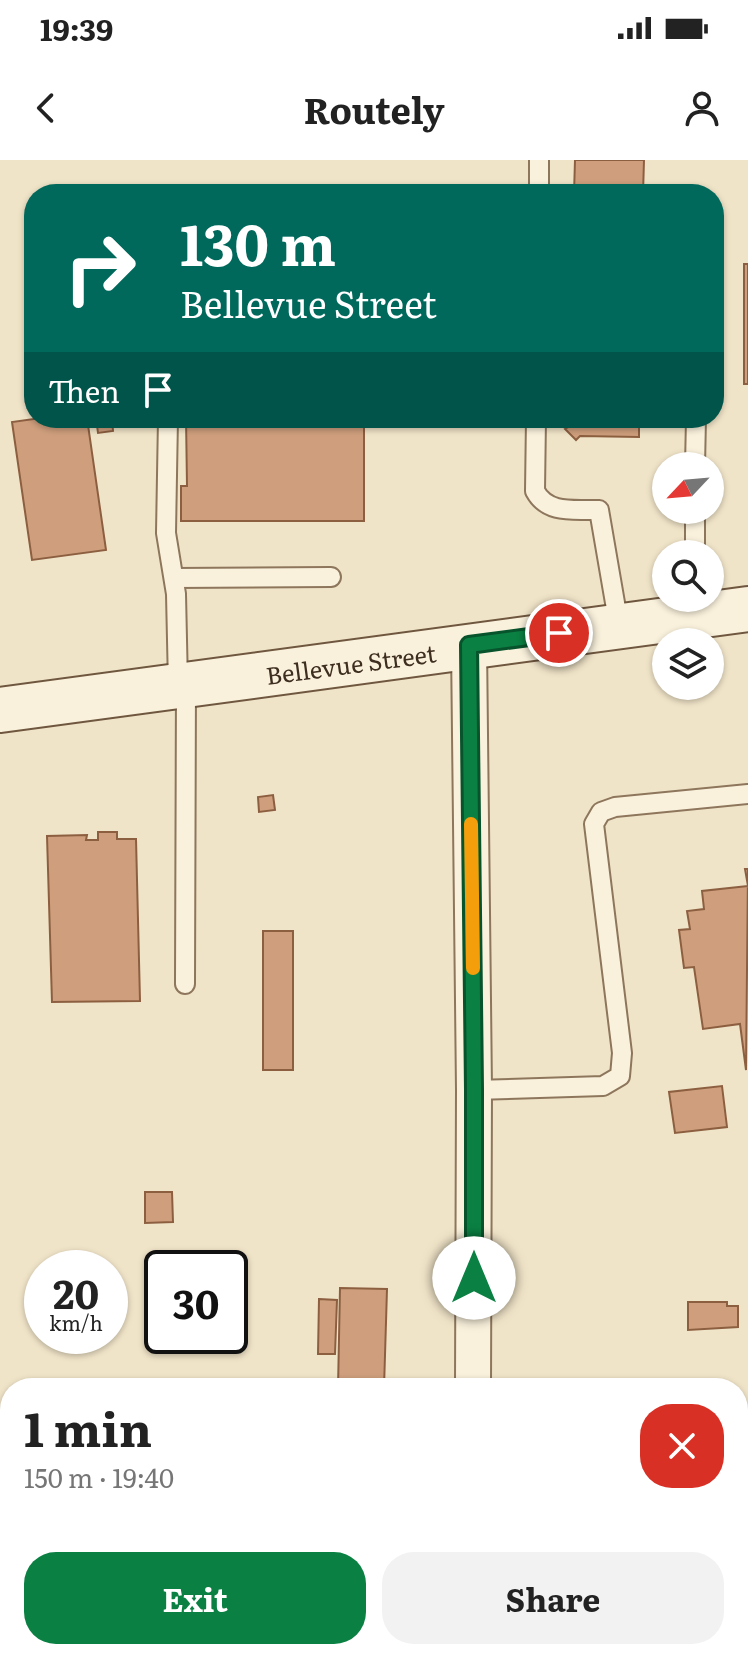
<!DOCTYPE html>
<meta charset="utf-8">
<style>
body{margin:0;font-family:Literata,serif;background:#f2f2f2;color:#222;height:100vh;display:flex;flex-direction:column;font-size:30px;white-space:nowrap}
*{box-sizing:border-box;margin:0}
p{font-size:26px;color:#767676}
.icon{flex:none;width:44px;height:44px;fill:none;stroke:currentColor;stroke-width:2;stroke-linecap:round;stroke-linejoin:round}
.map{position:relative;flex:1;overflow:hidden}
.panel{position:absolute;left:0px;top:1218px;width:748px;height:282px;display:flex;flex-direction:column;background:#fff;border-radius:32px 32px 0 0;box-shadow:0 2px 6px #0004}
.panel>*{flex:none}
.top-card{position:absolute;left:24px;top:24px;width:700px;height:244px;border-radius:32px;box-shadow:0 2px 6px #0004;background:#00695c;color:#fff;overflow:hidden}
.needle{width:52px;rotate:244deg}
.controls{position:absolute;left:652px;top:292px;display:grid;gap:16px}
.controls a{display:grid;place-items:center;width:72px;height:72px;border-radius:50%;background:#fff;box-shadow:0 2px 6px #0004;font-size:40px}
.speed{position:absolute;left:24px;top:1090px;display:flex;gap:16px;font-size:40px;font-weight:700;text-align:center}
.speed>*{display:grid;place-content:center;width:104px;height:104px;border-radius:50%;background:#fff;box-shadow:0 2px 6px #0004;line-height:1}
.speed small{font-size:20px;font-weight:400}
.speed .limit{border:4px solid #111;border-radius:12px;background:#fff;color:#111}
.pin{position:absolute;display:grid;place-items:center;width:68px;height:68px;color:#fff;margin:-34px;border:4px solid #fff;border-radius:50%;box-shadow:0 2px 8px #0007}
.me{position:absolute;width:88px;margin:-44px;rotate:0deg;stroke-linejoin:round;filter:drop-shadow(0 0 6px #0008)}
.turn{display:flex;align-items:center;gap:28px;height:168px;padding:0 24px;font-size:36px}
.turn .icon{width:104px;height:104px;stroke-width:2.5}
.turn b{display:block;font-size:56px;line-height:68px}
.then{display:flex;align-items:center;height:76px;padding:0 24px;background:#0003;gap:16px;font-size:30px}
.round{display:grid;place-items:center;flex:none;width:84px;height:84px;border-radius:32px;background:#f2f2f2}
.overview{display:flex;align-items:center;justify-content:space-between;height:136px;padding:0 24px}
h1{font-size:48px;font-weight:700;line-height:60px}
.cta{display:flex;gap:16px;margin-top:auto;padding:16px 24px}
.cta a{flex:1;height:92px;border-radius:32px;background:#0b8043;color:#fff;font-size:32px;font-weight:700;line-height:92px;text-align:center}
.cta a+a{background:#f2f2f2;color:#222}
.status{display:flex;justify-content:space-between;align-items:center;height:56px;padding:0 40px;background:#fff;direction:ltr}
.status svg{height:22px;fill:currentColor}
header{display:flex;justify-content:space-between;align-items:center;height:104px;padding:0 24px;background:#fff;font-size:36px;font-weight:700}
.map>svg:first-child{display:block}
.green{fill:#c9cf9b}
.building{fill:#cf9f7d;stroke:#8d5f41;stroke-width:2}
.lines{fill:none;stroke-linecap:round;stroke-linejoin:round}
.lane-casing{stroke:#8d765c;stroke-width:22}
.street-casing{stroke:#8d765c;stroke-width:38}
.secondary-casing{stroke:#6f573f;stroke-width:48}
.lane{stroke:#faf1dc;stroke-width:18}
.street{stroke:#faf1dc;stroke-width:34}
.secondary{stroke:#faf1dc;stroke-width:44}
.route-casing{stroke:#07532c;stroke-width:20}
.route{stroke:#0b8043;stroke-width:14}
.slow{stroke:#f59e0b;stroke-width:14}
.labels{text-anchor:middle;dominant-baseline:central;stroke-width:7;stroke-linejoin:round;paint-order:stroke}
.street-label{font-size:24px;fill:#3d2e20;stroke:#f7eed8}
</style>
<div class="status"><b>19:39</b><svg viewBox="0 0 49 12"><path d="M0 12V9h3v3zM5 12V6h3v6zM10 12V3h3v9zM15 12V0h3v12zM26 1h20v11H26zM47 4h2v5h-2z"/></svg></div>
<header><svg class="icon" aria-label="back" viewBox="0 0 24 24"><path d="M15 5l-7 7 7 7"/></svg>Routely<svg class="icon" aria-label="person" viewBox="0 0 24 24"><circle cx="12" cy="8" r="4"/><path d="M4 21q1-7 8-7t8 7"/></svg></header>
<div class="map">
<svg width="748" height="1499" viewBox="0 0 748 1499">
<rect width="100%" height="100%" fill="#f0e4c8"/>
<path class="green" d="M738,1381h10v118h-269l1,-9h258z"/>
<g class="building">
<path d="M575,0h69l-1,34h-69z"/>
<rect x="744" y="104" width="4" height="120"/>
<path d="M41,258h46l19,132 -74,10 -20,-138z"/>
<path d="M96,258h16l1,13 -15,2z"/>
<path d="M186,258h178v103h-183v-35h6z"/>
<path d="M570,258h69v19l-59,-1 -4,4 -11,-11 5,-3z"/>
<path d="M273,635l2,15 -16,2 -1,-15z"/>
<path d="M98,672h19v7h19l4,162 -88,1 -5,-166 40,-1 -1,5h12z"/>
<path d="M745,709h3l-2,201 -6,-46 -37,5 -9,-62 -10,1 -5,-38 11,-1 -3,-18 17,-2 -2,-18 46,-5z"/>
<rect x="263" y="771" width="30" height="139"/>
<path d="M722,926l5,41 -52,6 -6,-41z"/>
<path d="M145,1032h27l1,30 -28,1z"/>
<path d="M340,1128l47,1 -3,99h-46z"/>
<path d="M319,1139l18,1 -2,54h-17z"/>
<path d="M688,1142h39v4h11v21l-50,3z"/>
<path d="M302,1490l84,5v4h-85z"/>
</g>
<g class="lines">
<defs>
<g id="lane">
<path d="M539,34v-34"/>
<path d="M168,258l-2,115 10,61 2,91"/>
<path d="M536,258l-1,73c13,24 40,18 64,19l20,116"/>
<path d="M695,306l1,-48"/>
<path d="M695,394v-44"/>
<path d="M174,418l157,-1"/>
<path d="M185,824l1,-300"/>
<path d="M474,930l129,-4 17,-10 2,-23 -28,-229 7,-12 14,-5 133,-13"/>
</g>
<path id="street" d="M469,485l5,445 -1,298"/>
<g id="secondary">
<path id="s1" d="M0,550l748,-101"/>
</g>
</defs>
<use href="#lane" class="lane-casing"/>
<use href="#street" class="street-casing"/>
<use href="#secondary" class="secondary-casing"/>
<use href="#lane" class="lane"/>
<use href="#street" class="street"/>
<use href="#secondary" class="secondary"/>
</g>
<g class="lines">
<defs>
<path id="route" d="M474,1118v-188l-5,-445 90,-12"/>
</defs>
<use href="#route" class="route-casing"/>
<use href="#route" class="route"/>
<path class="slow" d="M471,664l2,144"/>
</g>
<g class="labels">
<g class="street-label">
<text stroke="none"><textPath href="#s1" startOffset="354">Bellevue Street</textPath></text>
</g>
</g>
</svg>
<div class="controls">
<a><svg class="needle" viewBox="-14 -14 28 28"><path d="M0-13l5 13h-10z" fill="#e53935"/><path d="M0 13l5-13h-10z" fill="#767676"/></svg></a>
<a><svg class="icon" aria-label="search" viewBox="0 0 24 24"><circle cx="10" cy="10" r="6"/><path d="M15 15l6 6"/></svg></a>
<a><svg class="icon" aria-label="layers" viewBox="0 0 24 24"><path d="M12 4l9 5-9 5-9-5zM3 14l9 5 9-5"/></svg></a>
</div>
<div class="speed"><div>20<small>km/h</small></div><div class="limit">30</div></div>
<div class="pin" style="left:559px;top:473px;background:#d93025"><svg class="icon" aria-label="arrive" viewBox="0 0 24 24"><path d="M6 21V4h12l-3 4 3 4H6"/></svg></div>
<svg class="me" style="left:474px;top:1118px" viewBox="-20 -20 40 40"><circle r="19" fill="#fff"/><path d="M0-13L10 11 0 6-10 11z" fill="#0b8043"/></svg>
<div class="top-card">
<div class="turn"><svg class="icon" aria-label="right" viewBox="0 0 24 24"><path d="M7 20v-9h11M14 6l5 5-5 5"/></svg><div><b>130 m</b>Bellevue Street</div></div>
<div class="then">Then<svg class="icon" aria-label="arrive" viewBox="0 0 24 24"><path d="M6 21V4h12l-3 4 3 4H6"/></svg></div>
</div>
<section class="panel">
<div class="overview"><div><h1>1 min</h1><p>150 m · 19:40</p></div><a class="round" style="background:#d93025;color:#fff"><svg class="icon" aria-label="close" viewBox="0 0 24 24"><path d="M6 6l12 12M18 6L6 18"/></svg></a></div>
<div class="cta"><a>Exit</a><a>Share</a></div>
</section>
</div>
